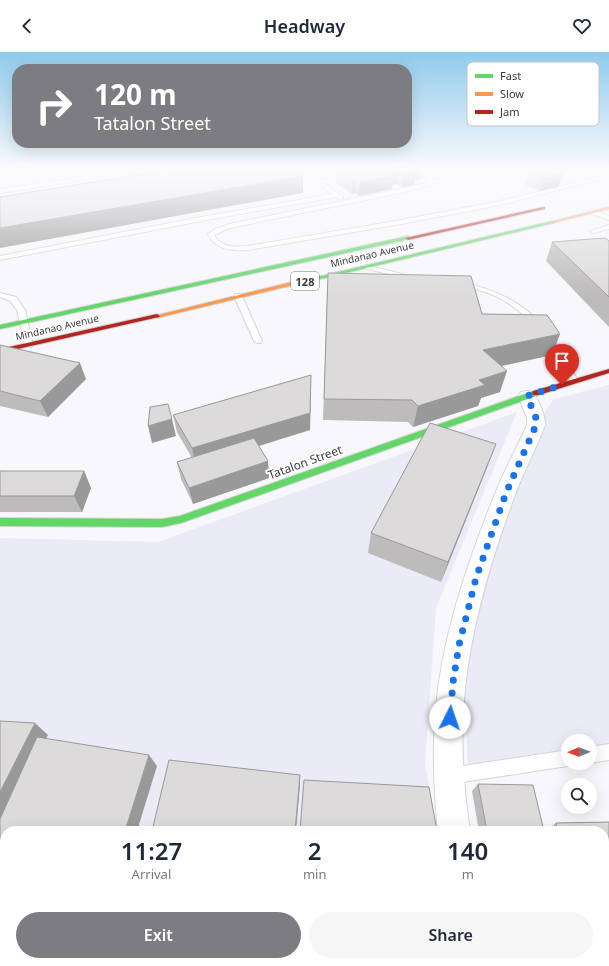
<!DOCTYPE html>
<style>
body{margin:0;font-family:"Noto Sans",sans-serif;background:#f6f6f7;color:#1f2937;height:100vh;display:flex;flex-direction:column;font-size:15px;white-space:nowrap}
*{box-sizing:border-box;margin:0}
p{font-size:13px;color:#747a83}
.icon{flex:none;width:22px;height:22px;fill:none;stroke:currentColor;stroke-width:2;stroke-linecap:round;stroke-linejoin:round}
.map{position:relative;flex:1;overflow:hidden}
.side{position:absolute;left:0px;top:774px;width:609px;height:140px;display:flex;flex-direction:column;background:#fff;border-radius:16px 16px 0 0;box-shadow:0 4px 16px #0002}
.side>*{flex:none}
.banner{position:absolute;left:12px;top:12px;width:400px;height:84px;border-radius:16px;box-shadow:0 4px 16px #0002;background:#7c7c81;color:#fff;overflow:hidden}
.needle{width:26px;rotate:269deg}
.fabs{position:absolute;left:561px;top:682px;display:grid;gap:8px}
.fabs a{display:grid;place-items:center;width:36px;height:36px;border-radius:50%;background:#fff;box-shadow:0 4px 16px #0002;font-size:20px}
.pin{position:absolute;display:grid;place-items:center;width:34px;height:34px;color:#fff;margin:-41px -17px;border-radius:50% 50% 50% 0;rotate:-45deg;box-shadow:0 0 4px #0007}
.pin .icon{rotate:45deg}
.me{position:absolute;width:44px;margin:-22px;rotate:4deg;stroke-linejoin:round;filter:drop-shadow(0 0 3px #0008)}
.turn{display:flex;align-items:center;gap:14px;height:84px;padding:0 16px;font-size:18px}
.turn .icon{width:52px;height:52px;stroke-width:2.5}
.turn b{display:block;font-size:28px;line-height:34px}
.eta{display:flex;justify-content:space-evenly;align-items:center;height:68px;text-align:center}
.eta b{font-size:24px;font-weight:600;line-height:28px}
.primary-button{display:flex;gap:8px;margin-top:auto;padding:8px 16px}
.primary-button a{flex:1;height:46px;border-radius:24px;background:#7c7c81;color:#fff;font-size:16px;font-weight:600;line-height:46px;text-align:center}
.primary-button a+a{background:#f6f6f7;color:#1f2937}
header{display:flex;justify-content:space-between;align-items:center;height:52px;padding:0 16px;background:#fff;font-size:18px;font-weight:600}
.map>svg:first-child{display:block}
.built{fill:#eaebf7}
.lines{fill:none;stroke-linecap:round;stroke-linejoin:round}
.lane-casing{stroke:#d4d4d9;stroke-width:2}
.street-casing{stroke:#d4d4d9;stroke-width:2}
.fast-casing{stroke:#d4d4d9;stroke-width:2}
.slow-casing{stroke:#d4d4d9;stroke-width:2}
.jam-casing{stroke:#d4d4d9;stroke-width:2}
.lane{fill:#fefeff;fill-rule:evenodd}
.street{fill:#fefeff;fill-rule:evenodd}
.fast{fill:#63d668;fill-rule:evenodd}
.slow{fill:#ff974d;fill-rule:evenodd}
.jam{fill:#b3261e;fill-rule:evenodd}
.wall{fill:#bdbbbb}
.shaded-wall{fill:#9a9999}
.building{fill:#dcdada;stroke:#9a9999}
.route{stroke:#1a73e8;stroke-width:7;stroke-dasharray:0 12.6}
.labels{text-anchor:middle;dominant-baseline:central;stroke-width:4;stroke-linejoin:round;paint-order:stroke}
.far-street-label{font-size:10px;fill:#3a3a3f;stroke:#fff}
.shield{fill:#fff;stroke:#757579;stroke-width:1}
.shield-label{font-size:11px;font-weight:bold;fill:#3a3a3f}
.street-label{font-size:12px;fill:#3a3a3f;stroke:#fff}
.key{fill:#fff;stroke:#c4c4c5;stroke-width:1}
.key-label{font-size:11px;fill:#3a3a3f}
</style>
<header><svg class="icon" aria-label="back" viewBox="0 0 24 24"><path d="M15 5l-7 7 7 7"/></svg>Headway<svg class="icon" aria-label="heart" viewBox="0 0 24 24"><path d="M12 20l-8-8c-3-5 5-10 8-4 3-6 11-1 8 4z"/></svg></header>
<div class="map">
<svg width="609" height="914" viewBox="0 0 609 914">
<rect width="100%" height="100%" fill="#f7f7fc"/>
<g class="built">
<path d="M609,333v375l-19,3v-22h-22v22h20l-120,16 -4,-133 68,-216 22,-31z"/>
<path d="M517,360l-81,196 -11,155 12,68h-432v130h453l1,5h-459v-428l158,4z"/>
</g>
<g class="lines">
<defs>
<g id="lane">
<path d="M143,116h13l-156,25v-4z"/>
<path d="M297,116h5l18,12 30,-5 3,2 -30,6 20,14v2l-2,1 -5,-3 -135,24 -201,39v-4l201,-39 131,-23z"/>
<path d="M483,116h8l-86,24 -175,36 -16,7c7,13 21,12 34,11l153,-26 99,-19 98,-24 3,2 -101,26 -99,19 -153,26c-17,1 -32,0 -40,-16l7,-5 14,-5 176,-36z"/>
<path d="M592,158l17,6v4l-19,-7v-2z"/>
<path d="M609,173v4l-16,4 -3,-2z"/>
<path d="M366,213l44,11 1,1 -3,2 -44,-11v-2z"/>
<path d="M459,230c67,13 88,42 119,99l-1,2h-6c-8,-12 -13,-26 -22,-38 -17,-25 -41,-48 -71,-55 -7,-2 -14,-3 -21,-5v-2z"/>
<path d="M0,241l16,4 9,13 8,35 -1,2h-3l-4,-2 -8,-35 -7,-9 -10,-4z"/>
<path d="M235,242h6l1,2 20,45 -1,2h-3l-4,-2 -20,-45z"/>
<path d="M609,692v16l-19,3v-16z"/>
<path d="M568,698v13h6l-6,3 -118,18 -6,-2 -2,-6 2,-6 6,-2z"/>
</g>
<g id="street">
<path d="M527,339l6,1c6,9 12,22 12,33 -9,24 -21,46 -30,70 -23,62 -43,127 -50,194 -5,47 -2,95 5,142h-32c-5,-47 -6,-95 0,-142 9,-67 32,-133 57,-195 9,-24 22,-46 32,-69v-7l-9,-22 3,-4z"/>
<path d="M459,909h36l1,5h-36z"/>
</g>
<g id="fast">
<path d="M552,169l2,1v1l-242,58 -3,-2z"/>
<path d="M408,184l2,1v2l-410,90v-4z"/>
<path d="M533,339h6l1,2 -1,2 -358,128 -19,4 -162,-1v-8l162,1 18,-3z"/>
</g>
<g id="slow">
<path d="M609,155v2l-57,14 -2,-1z"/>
<path d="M312,225l2,1v2l-157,38 -3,-2z"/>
</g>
<g id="jam">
<path d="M543,155h2v2l-137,31 -3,-2z"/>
<path d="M157,262l3,2 -1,1 -159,36v-4z"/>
<path d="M609,317v4l-70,22h-6l-1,-2 1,-2z"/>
</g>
</defs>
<use href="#lane" class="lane-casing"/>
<use href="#street" class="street-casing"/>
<use href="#fast" class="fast-casing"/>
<use href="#slow" class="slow-casing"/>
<use href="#jam" class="jam-casing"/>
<use href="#lane" class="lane"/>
<use href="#street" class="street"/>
<use href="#fast" class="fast"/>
<use href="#slow" class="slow"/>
<use href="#jam" class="jam"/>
</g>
<g class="wall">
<path d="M373,116h53l-1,11 -6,-1v2h-4l-1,5 -12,2 -5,-3 -5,1v4l-33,7 -4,-3 -3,1 -16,-11 1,-13 36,3z"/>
<path d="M530,120l32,2 -4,13 -18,4 -14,-6z"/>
<path d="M609,189v86l-63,-66 6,-19z"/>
<path d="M328,221l154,41 70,41 -50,11 -2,26 -19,6 -3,8 -65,21 -5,-5 -85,-2z"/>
<path d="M0,293l86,34 -38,38 -48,-11z"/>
<path d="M311,340l-1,38 -51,16 9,15 1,17 -76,26 -12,-25 -4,-17 15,-4 -15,-26 -4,-17z"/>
<path d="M488,413l-47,117 -73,-29 3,-20z"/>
<path d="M0,419h84l7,17 -9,24h-82z"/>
<path d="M478,732l66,47h-65l-7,-40z"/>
<path d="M609,770v94h-5v-85h-57v-2l9,-6z"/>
</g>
<g class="shaded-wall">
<path d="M0,116h5l1,3 -6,1z"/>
<path d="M410,116h10l-1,12h-4l-1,5 -12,2 2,-13z"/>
<path d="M399,118l-2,14 -5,1v4l-33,7 1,-14 27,-5v-5z"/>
<path d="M562,122l-4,13 -18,4 4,-13z"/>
<path d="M303,124v17l-303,55v-20z"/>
<path d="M352,128h4l-1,13 -3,1z"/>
<path d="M560,282l-8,21 -75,16 6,-21z"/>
<path d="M80,311l6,16 -38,38 -8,-16z"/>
<path d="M507,319l-7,21 -19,6 -3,8 -65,21 5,-21 61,-26z"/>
<path d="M311,323l-1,55 -114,35 -4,-17z"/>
<path d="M172,367l4,17 -24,7 -4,-17z"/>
<path d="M496,392l-8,21 -47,117 7,-20z"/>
<path d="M268,409l1,17 -76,26 -4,-16z"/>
<path d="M84,419l7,17 -9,24 -8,-16z"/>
<path d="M35,671l13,12 -48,97v-40z"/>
<path d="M149,703l8,11 -20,65h-12z"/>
<path d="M300,723v10l-4,46h-1z"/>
<path d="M84,909h13l-1,5h-14z"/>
<rect x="283" y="909" width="1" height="5"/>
</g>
<g class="building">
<path d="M182,116h111l10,8 -303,52v-31z"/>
<path d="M347,116h18l12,8 12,-2 4,2 -33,6 -4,-2h-4l-15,-10z"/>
<path d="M380,116h31h-1l6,3 -12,3 -5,-4 -12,2z"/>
<path d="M546,116h3l13,6 -18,4 -14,-6z"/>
<path d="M605,186l4,3v56l-57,-55z"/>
<path d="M328,221l143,3 11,38 65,1 13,19 -77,16 24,21 -28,9 6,5 -67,21 -6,-6 -88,-1z"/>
<path d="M0,293l80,18 -40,38 -40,-10z"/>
<path d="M311,323l-1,38 -118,35 -19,-33z"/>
<path d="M168,352l4,15 -24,7 2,-19z"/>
<path d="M430,371l66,21 -48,118 -77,-29z"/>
<path d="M254,386l14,23 -79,27 -12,-26z"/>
<path d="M0,419h84l-10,25h-74z"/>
<path d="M0,669l35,2 -35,69z"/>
<path d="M37,685l112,18 -24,76h-120v130h79l-2,5h-82v-147z"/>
<path d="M169,708l131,15 -5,56h-143z"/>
<path d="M304,728l125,7 8,44h-137z"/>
<path d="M478,732l55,1 11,46h-57z"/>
<path d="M609,770v92h-5v-83h-46l-2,-8z"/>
<path d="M106,909h177v5h-179z"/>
<path d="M289,909h172l1,5h-174z"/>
</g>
<linearGradient id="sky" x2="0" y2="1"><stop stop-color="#90caec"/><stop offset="0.48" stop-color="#fbfbfe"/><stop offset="1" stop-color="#fbfbfe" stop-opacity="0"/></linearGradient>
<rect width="609" height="244" fill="url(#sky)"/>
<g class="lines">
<path class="route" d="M450,666l3,-36 6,-37 17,-67 30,-85 30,-68v-7l-9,-22 35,-11"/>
</g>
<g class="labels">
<g class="far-street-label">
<text transform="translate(372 202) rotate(-13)">Mindanao Avenue</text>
<text transform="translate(57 275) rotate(-13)">Mindanao Avenue</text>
</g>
<rect class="shield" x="291" y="220" width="28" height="18" rx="3"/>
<g class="shield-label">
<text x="305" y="229">128</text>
</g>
<g class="street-label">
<text transform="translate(305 410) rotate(-20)">Tatalon Street</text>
</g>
</g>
<rect x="467" y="10" width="132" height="64" rx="6" class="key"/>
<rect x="475" y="22" width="18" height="4" fill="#63d668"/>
<rect x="475" y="40" width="18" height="4" fill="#ff974d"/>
<rect x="475" y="58" width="18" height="4" fill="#b3261e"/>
<g class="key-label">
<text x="500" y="28">Fast</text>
<text x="500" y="46">Slow</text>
<text x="500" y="64">Jam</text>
</g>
</svg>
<div class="fabs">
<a><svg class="needle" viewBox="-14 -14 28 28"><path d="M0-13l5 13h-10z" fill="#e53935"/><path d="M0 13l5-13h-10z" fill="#747a83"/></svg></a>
<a><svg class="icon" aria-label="search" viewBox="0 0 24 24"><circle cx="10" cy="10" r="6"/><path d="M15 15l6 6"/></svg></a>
</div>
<div class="pin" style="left:562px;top:333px;background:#d93025"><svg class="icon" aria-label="arrive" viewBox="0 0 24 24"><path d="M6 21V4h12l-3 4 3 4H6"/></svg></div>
<svg class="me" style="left:450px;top:666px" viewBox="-20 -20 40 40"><circle r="19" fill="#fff"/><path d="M0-13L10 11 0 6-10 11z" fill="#1a73e8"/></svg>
<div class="banner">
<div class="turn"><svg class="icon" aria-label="right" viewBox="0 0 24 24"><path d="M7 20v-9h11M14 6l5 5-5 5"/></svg><div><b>120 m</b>Tatalon Street</div></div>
</div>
<section class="side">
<div class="eta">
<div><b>11:27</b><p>Arrival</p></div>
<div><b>2</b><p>min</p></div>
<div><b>140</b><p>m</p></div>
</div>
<div class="primary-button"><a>Exit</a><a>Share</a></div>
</section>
</div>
